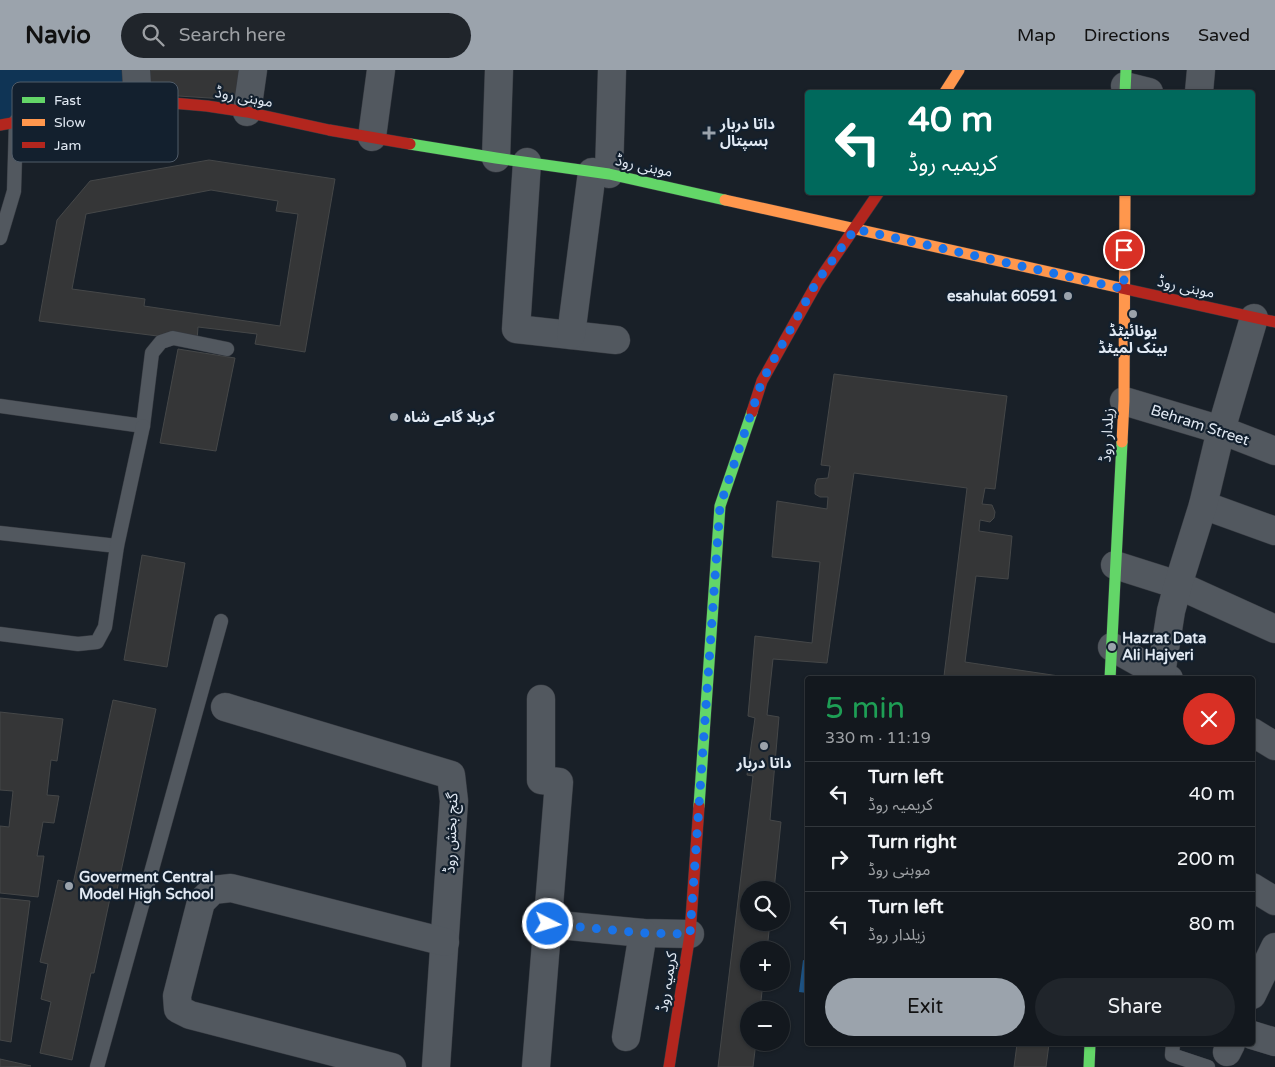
<!DOCTYPE html>
<meta charset="utf-8">
<style>
body{margin:0;font-family:"Varela Round","Noto Sans Arabic",sans-serif;background:#20252b;color:#f1f3f6;height:100vh;display:flex;flex-direction:column;font-size:19px;white-space:nowrap}
*{box-sizing:border-box;margin:0}
p{font-size:16px;color:#9da0a4}
.icon{flex:none;width:28px;height:28px;fill:none;stroke:currentColor;stroke-width:2;stroke-linecap:round;stroke-linejoin:round}
.map{position:relative;flex:1;overflow:hidden}
.drawer{position:absolute;left:805px;top:606px;width:450px;height:370px;display:flex;flex-direction:column;background:#13181e;border-radius:5px;box-shadow:0 1px 4px #0004,0 0 0 1px #32373c}
.drawer>*{flex:none}
.top-card{position:absolute;left:805px;top:20px;width:450px;height:105px;border-radius:5px;box-shadow:0 1px 4px #0004,0 0 0 1px #32373c;background:#00695c;color:#fff;overflow:hidden}
.fabs{position:absolute;left:740px;top:811px;display:grid;gap:10px}
.fabs a{display:grid;place-items:center;width:50px;height:50px;border-radius:50%;background:#13181e;box-shadow:0 1px 4px #0004,0 0 0 1px #32373c;font-size:25px}
.pin{position:absolute;display:grid;place-items:center;width:42px;height:42px;color:#fff;margin:-21px;border:2px solid #fff;border-radius:50%;box-shadow:0 1px 5px #0007}
.me{position:absolute;width:55px;margin:-28px;rotate:95deg;stroke-linejoin:round;filter:drop-shadow(0 0 4px #0008)}
.turn{display:flex;align-items:center;gap:18px;height:105px;padding:0 20px;font-size:22px}
.turn .icon{width:65px;height:65px;stroke-width:2.5}
.turn b{display:block;font-size:35px;line-height:42px}
.round{display:grid;place-items:center;flex:none;width:52px;height:52px;border-radius:26px;background:#20252b}
.overview{display:flex;align-items:center;justify-content:space-between;height:85px;padding:0 20px}
h1{font-size:30px;font-weight:600;line-height:38px;color:#1e9e55}
.cta{display:flex;gap:10px;margin-top:auto;padding:10px 20px}
.cta a{flex:1;height:58px;border-radius:30px;background:#9ba3ac;color:#111;font-size:20px;font-weight:600;line-height:58px;text-align:center}
.cta a+a{background:#20252b;color:#f1f3f6}
ul{padding:0;list-style:none}
li{display:flex;align-items:center;gap:15px;height:65px;padding:0 20px;border-top:1px solid #32373c}
li div{flex:1}
li b{display:block;font-size:19px}
li em{font-style:normal}
header{display:flex;align-items:center;gap:30px;box-sizing:border-box;height:70px;padding:0 25px;background:#9ba3ac;color:#111}
header strong{font-size:24px}
nav{display:flex;gap:28px;margin-inline-start:auto;font-size:18px}
.search{width:350px;height:45px;background:#20252b;display:flex;align-items:center;gap:12px;box-sizing:border-box;padding:0 18px;border-radius:28px;color:#9da0a4;font-size:19px}
.map>svg:first-child{display:block}
.green{fill:#0f3455}
.water{fill:#1e5384}
.building{fill:#353637;stroke:#454748;fill-rule:evenodd}
.lines{fill:none;stroke-linecap:round;stroke-linejoin:round}
.lane-casing{stroke:#363a41;stroke-width:15}
.street-casing{stroke:#363a41;stroke-width:29}
.fast-casing{stroke:#363a41;stroke-width:12}
.slow-casing{stroke:#363a41;stroke-width:12}
.jam-casing{stroke:#363a41;stroke-width:12}
.lane{stroke:#52585f;stroke-width:14}
.street{stroke:#52585f;stroke-width:28}
.fast{stroke:#63d668;stroke-width:11}
.slow{stroke:#ff974d;stroke-width:11}
.jam{stroke:#b3261e;stroke-width:11}
.route{stroke:#1a73e8;stroke-width:9;stroke-dasharray:0 16.2}
.poi-dot{fill:#9ba3ac;stroke:#13202e;stroke-width:2}
.labels{text-anchor:middle;dominant-baseline:central;stroke-width:4.5;stroke-linejoin:round;paint-order:stroke}
.street-label{font-size:15px;fill:#e1e9f3;stroke:#13202e}
.poi-label{font-size:15px;font-weight:bold;fill:#e1e9f3;stroke:#13202e;text-anchor:start}
.key{fill:#13202e;stroke:#515c69;stroke-width:1}
.key-label{font-size:14px;fill:#e1e9f3}
</style>
<header>
<strong>Navio</strong>
<div class="search"><svg class="icon" aria-label="search" viewBox="0 0 24 24"><circle cx="10" cy="10" r="6"/><path d="M15 15l6 6"/></svg>Search here</div>
<nav><a>Map</a><a>Directions</a><a>Saved</a></nav>
</header>
<div class="map">
<svg width="1275" height="997" viewBox="0 0 1275 997">
<rect width="100%" height="100%" fill="#192028"/>
<path class="green" d="M0,0h121l12,3 3,25 -136,25z"/>
<path class="water" d="M803,890l4,1v32l-8,-1z"/>
<g class="building">
<path d="M145,0h99l-4,30 -92,-6z"/>
<path d="M209,90l126,19 -30,173 -50,-8 2,-10 -59,-7 -1,14 -158,-20 18,-101 33,-39zM211,120l67,11 -2,10 22,3 -18,112 -136,-20 1,-7 -73,-10 14,-75z"/>
<path d="M178,279l57,9 -19,93 -56,-8z"/>
<path d="M834,304l173,22 -12,93 -10,-1 -3,16 10,1 3,7 -1,6 -4,4 -10,-2 -1,11 33,5 -4,43 -32,-3 -11,86 114,17h-113l-22,-3 23,-188 -113,-15 -27,190 -54,-4 -6,56 12,2 -9,103 11,2 -7,68h-25v32h21l-3,28h-18v32h14l-3,28h-11v32h7l-3,25h-35l35,-291 -6,-1 8,-57 -7,-2 7,-80 57,7 8,-81 -48,-5 5,-56 50,8 1,-12h-8l-5,-3v-9l2,-6 11,-1 2,-12 -9,-1z"/>
<path d="M142,485l43,8 -18,104 -43,-7z"/>
<path d="M113,630l43,9 -39,181 -5,-1 -18,84h-3l-19,87 -32,-7 11,-51 -10,-3 7,-35 -8,-2 18,-82 15,4z"/>
<path d="M0,642l63,7 -6,42 -6,-1 -4,35 12,1 -5,27 -11,-1 -6,34h7l-6,41 -38,-4v-67l9,1 4,-36 -13,-1z"/>
<path d="M0,828l30,3 -19,141 -11,-2z"/>
<path d="M1017,974h32l-3,23h-32z"/>
<path d="M0,989l31,7 -31,1z"/>
</g>
<g class="lines">
<defs>
<g id="lane">
<path d="M0,168l14,-47 2,-70"/>
<path d="M0,336l143,20 9,-73 9,-11 12,-4 54,11"/>
<path d="M0,463l117,13"/>
<path d="M0,564l78,10 19,-2 8,-15 12,-81 26,-120"/>
<path d="M1173,974l-1,11 36,12"/>
<path d="M97,997l124,-446"/>
</g>
<g id="street">
<path d="M136,0l2,30"/>
<path d="M1125,16l24,6"/>
<path d="M1199,22l2,-22"/>
<path d="M247,42l6,-42"/>
<path d="M372,67l9,-67"/>
<path d="M496,88l3,-88"/>
<path d="M527,92l-11,167 100,11"/>
<path d="M609,104l3,-104"/>
<path d="M571,265l21,-163"/>
<path d="M1124,331l97,29 54,21"/>
<path d="M1203,435l72,26"/>
<path d="M1115,495l63,20 97,44"/>
<path d="M1112,577l57,32"/>
<path d="M1161,604l10,-63 7,-26 25,-80 18,-75 33,-112"/>
<path d="M225,637l226,68 3,26 -18,266"/>
<path d="M1252,662l23,14"/>
<path d="M1252,817l23,14"/>
<path d="M548,854l95,9 47,1"/>
<path d="M1252,925l23,-48"/>
<path d="M1252,965l23,7"/>
<path d="M626,967l17,-104"/>
<path d="M1227,982l4,-8"/>
<path d="M392,997l-202,-52 -12,-6 -1,-13 24,-94 12,-12 18,-2 214,54"/>
<path d="M536,997l23,-285 -18,-2v-81"/>
</g>
<g id="fast">
<path d="M1125,22l1,-22"/>
<path d="M410,74l86,14 113,16 116,26"/>
<path d="M1110,609l12,-237"/>
<path d="M699,736l21,-300 32,-94"/>
<path d="M1089,997l1,-23"/>
</g>
<g id="slow">
<path d="M945,22l14,-22"/>
<path d="M725,130l396,88"/>
<path d="M1122,372l2,-41 1,-209"/>
</g>
<g id="jam">
<path d="M0,55l138,-25 69,6 40,6 82,18 81,14"/>
<path d="M1121,218l154,34"/>
<path d="M752,342l10,-31 55,-98 62,-91"/>
<path d="M669,997l21,-133 9,-128"/>
</g>
</defs>
<use href="#lane" class="lane-casing"/>
<use href="#street" class="street-casing"/>
<use href="#fast" class="fast-casing"/>
<use href="#slow" class="slow-casing"/>
<use href="#jam" class="jam-casing"/>
<use href="#lane" class="lane"/>
<use href="#street" class="street"/>
<use href="#fast" class="fast"/>
<use href="#slow" class="slow"/>
<use href="#jam" class="jam"/>
</g>
<g class="lines">
<path class="route" d="M548,854l95,9 47,1 30,-428 42,-125 54,-98 39,-54 269,60v-39"/>
</g>
<g class="poi-dot">
<path d="M706.5 55.5h5v5h5v5h-5v5h-5v-5h-5v-5h5z"/>
<circle cx="1068" cy="226" r="5"/>
<circle cx="1133" cy="244" r="5"/>
<circle cx="394" cy="347" r="5"/>
<circle cx="1112" cy="577" r="5"/>
<circle cx="764" cy="676" r="5"/>
<circle cx="69" cy="816" r="5"/>
</g>
<g class="labels">
<g class="street-label">
<text transform="translate(244 27) rotate(10)">موہنی روڈ</text>
<text transform="translate(644 96) rotate(12)">موہنی روڈ</text>
<text transform="translate(1186 217) rotate(12)">موہنی روڈ</text>
<text transform="translate(1200 355) rotate(18)">Behram Street</text>
<text transform="translate(1107 365) rotate(-87)">زیلدار روڈ</text>
<text transform="translate(451 763) rotate(-88)">گنج بخش روڈ</text>
<text transform="translate(667 912) rotate(-81)">کریمیہ روڈ</text>
</g>
<g class="poi-label">
<text x="720" y="54">داتا دربار<tspan x="720" dy="17">ہسپتال</tspan></text>
<text x="1058" y="226" text-anchor="end">esahulat 60591</text>
<text x="1133" y="261" text-anchor="middle">یونائیٹڈ<tspan x="1133" dy="17">بینک لمیٹڈ</tspan></text>
<text x="404" y="347">کربلا گامے شاہ</text>
<text x="1122" y="568">Hazrat Data<tspan x="1122" dy="17">Ali Hajveri</tspan></text>
<text x="764" y="693" text-anchor="middle">داتا دربار</text>
<text x="79" y="807">Goverment Central<tspan x="79" dy="17">Model High School</tspan></text>
</g>
</g>
<rect x="12" y="12" width="166" height="80" rx="8" class="key"/>
<rect x="22" y="27" width="23" height="6" fill="#63d668"/>
<rect x="22" y="49" width="23" height="7" fill="#ff974d"/>
<rect x="22" y="72" width="23" height="6" fill="#b3261e"/>
<g class="key-label">
<text x="54" y="35">Fast</text>
<text x="54" y="57">Slow</text>
<text x="54" y="80">Jam</text>
</g>
</svg>
<div class="fabs">
<a><svg class="icon" aria-label="search" viewBox="0 0 24 24"><circle cx="10" cy="10" r="6"/><path d="M15 15l6 6"/></svg></a>
<a>+</a>
<a>−</a>
</div>
<div class="pin" style="left:1124px;top:180px;background:#d93025"><svg class="icon" aria-label="arrive" viewBox="0 0 24 24"><path d="M6 21V4h12l-3 4 3 4H6"/></svg></div>
<svg class="me" style="left:548px;top:854px" viewBox="-20 -20 40 40"><circle r="17" fill="#1a73e8" stroke="#fff" stroke-width="3"/><path d="M0-11L8 9 0 5-8 9z" fill="#fff"/></svg>
<div class="top-card">
<div class="turn"><svg class="icon" aria-label="left" viewBox="0 0 24 24"><path d="M17 20v-9H6M10 6l-5 5 5 5"/></svg><div><b>40 m</b>کریمیہ روڈ</div></div>
</div>
<section class="drawer">
<div class="overview"><div><h1>5 min</h1><p>330 m · 11:19</p></div><a class="round" style="background:#d93025;color:#fff"><svg class="icon" aria-label="close" viewBox="0 0 24 24"><path d="M6 6l12 12M18 6L6 18"/></svg></a></div>
<ul>
<li><svg class="icon" aria-label="left" viewBox="0 0 24 24"><path d="M17 20v-9H6M10 6l-5 5 5 5"/></svg><div><b>Turn left</b><p>کریمیہ روڈ</p></div><em>40 m</em></li>
<li><svg class="icon" aria-label="right" viewBox="0 0 24 24"><path d="M7 20v-9h11M14 6l5 5-5 5"/></svg><div><b>Turn right</b><p>موہنی روڈ</p></div><em>200 m</em></li>
<li><svg class="icon" aria-label="left" viewBox="0 0 24 24"><path d="M17 20v-9H6M10 6l-5 5 5 5"/></svg><div><b>Turn left</b><p>زیلدار روڈ</p></div><em>80 m</em></li>
</ul>
<div class="cta"><a>Exit</a><a>Share</a></div>
</section>
</div>
